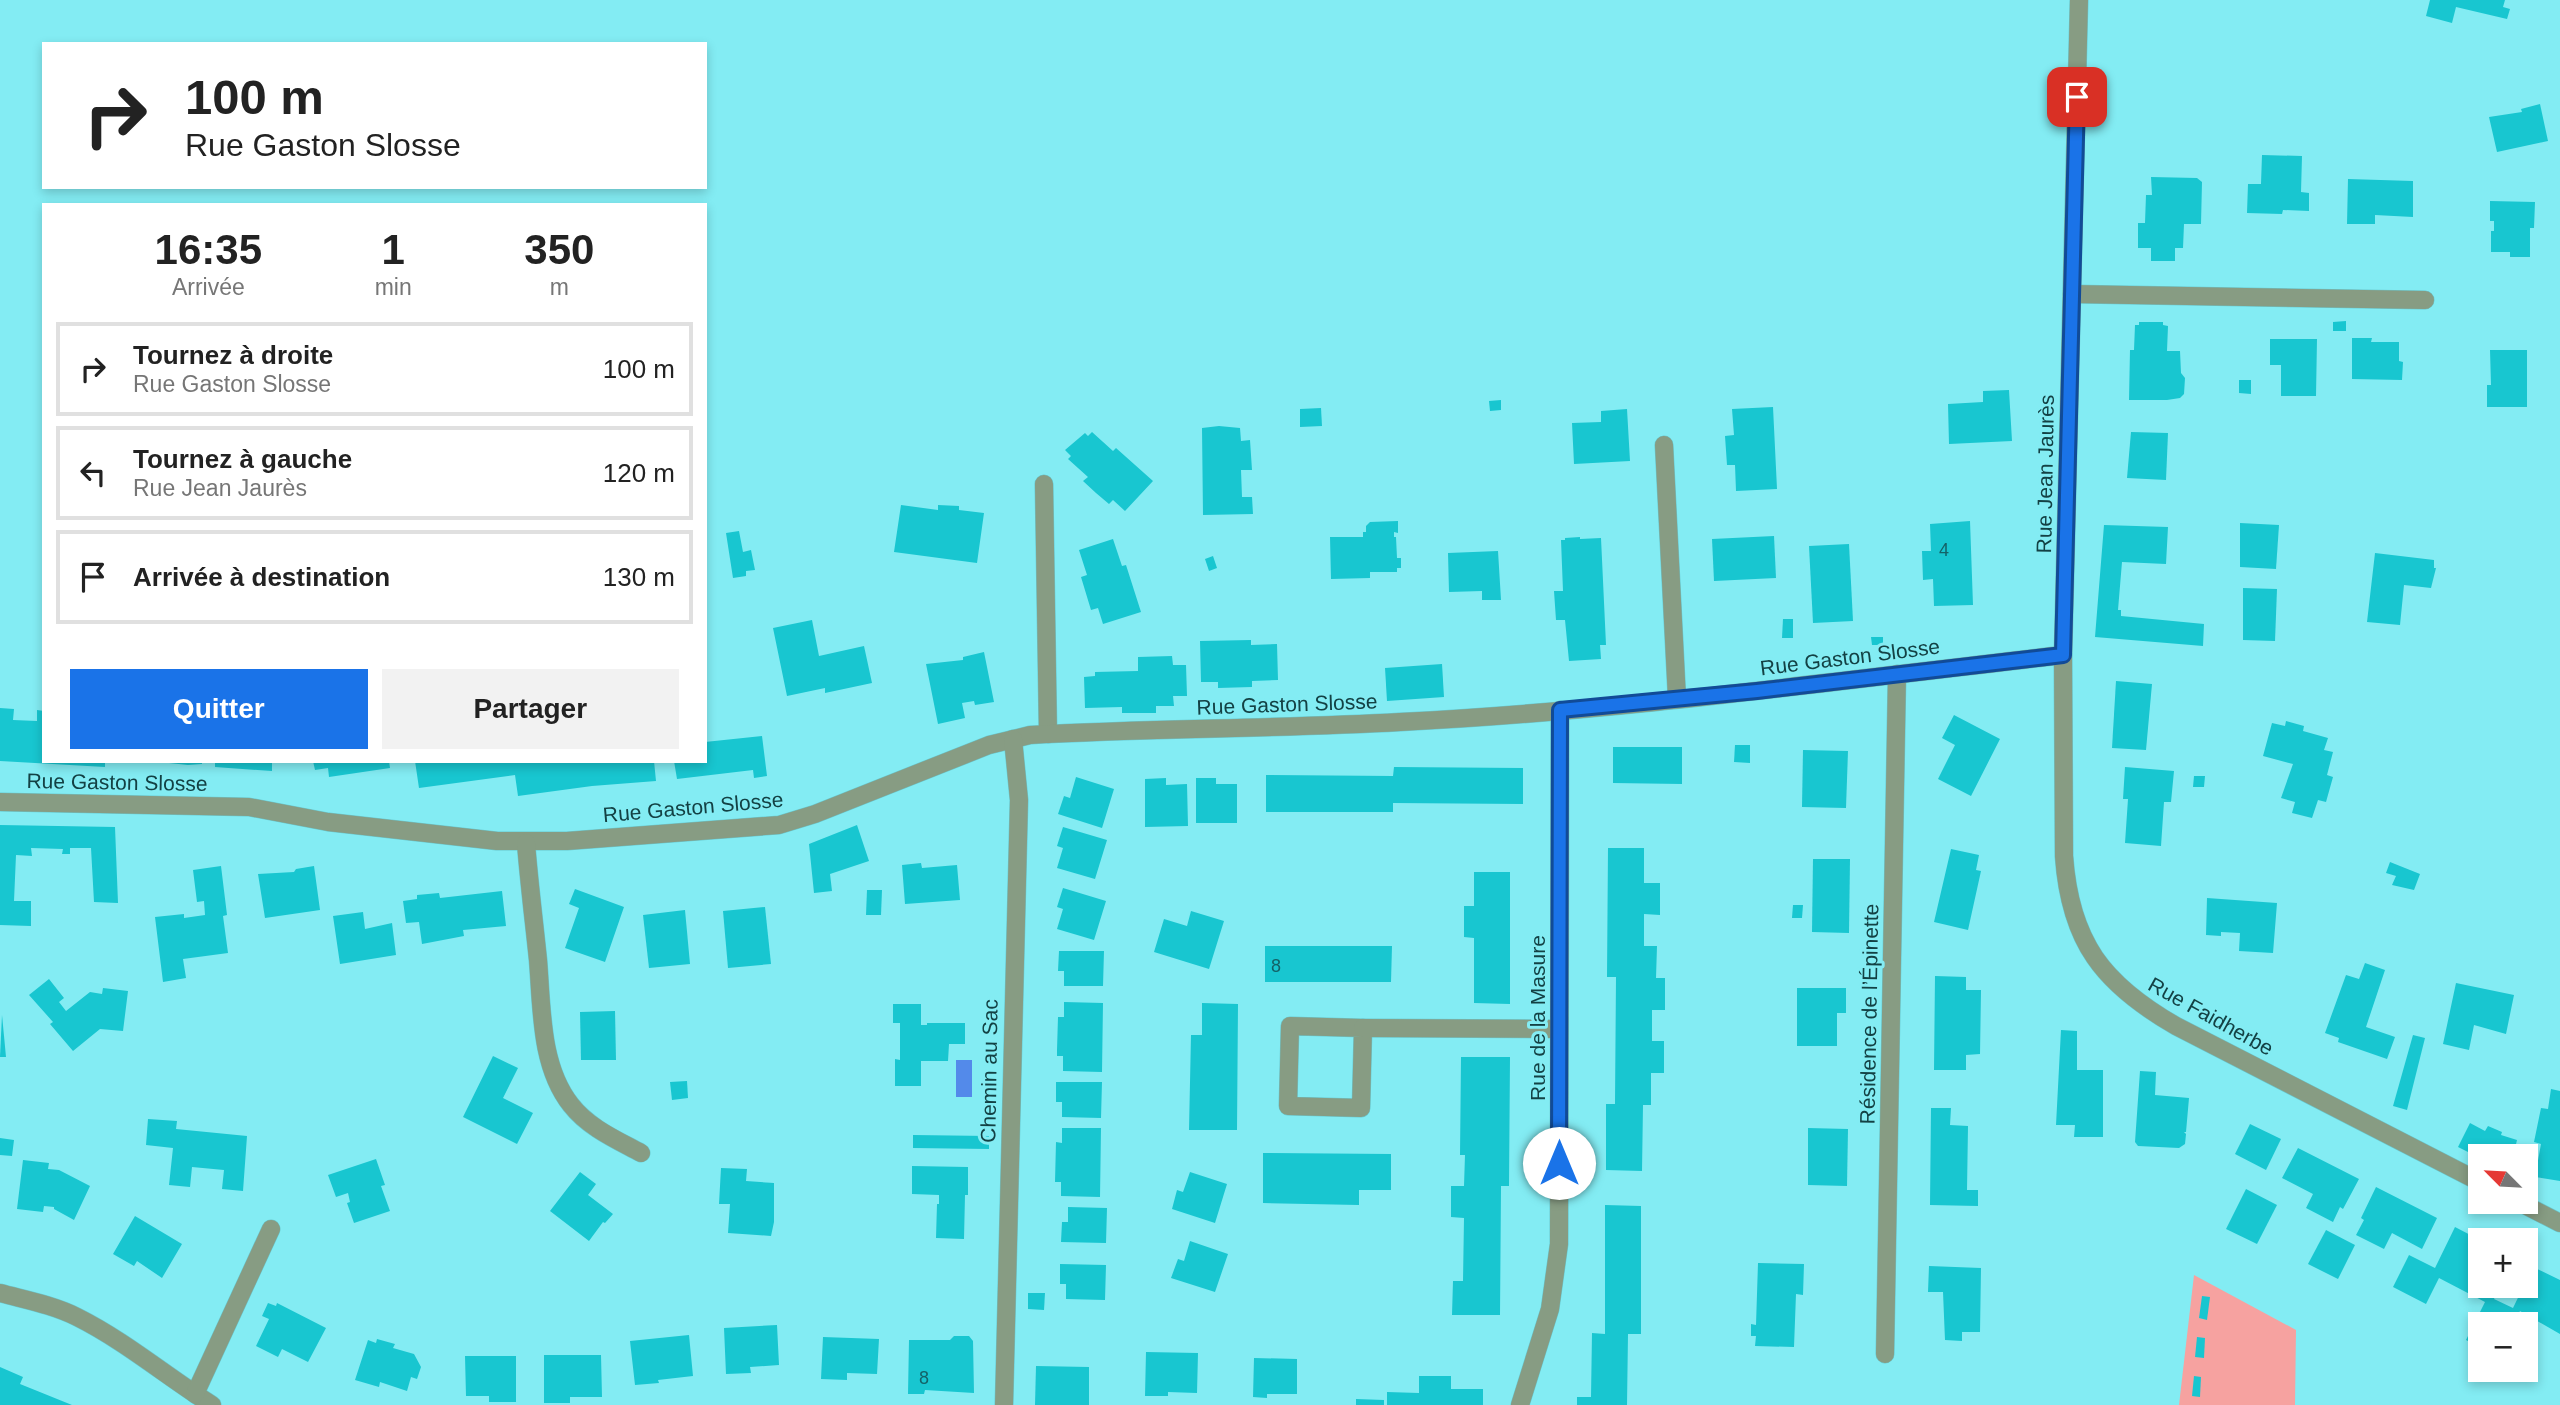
<!DOCTYPE html>
<html lang="fr">
<meta charset="utf-8">
<style>
body{margin:0;font-family:Helvetica,sans-serif;background:#f2f2f2;color:#222;height:100vh;display:flex;flex-direction:column;font-size:26px;white-space:nowrap}
*{box-sizing:border-box;margin:0}
p{font-size:23px;color:#767676}
.icon{flex:none;width:38px;height:38px;fill:none;stroke:currentColor;stroke-width:2;stroke-linecap:round;stroke-linejoin:round}
.map{position:relative;flex:1;overflow:hidden}
.drawer{position:absolute;left:42px;top:203px;width:665px;height:560px;display:flex;flex-direction:column;background:#fff;border-radius:0px;box-shadow:0 4px 10px #0003}
.drawer>*{flex:none}
.top-card{position:absolute;left:42px;top:42px;width:665px;height:147px;border-radius:0px;box-shadow:0 4px 10px #0003;background:#fff;color:#222;overflow:hidden}
.needle{width:46px;rotate:294deg}
.buttons{position:absolute;left:2468px;top:1144px;display:grid;gap:14px}
.buttons a{display:grid;place-items:center;width:70px;height:70px;border-radius:0px;background:#fff;box-shadow:0 4px 10px #0003;font-size:35px}
.pin{position:absolute;display:grid;place-items:center;width:60px;height:60px;color:#fff;margin:-30px;border-radius:14px;box-shadow:0 4px 10px #0006}
.me{position:absolute;width:77px;margin:-38px;rotate:0deg;stroke-linejoin:round;filter:drop-shadow(0 0 5px #0008)}
.turn{display:flex;align-items:center;gap:24px;height:147px;padding:0 28px;font-size:32px}
.turn .icon{width:91px;height:91px;stroke-width:2.5}
.turn b{display:block;font-size:49px;line-height:60px}
.eta{display:flex;justify-content:space-evenly;align-items:center;height:119px;text-align:center}
.eta b{font-size:42px;font-weight:800;line-height:49px}
.cta{display:flex;gap:14px;margin-top:auto;padding:14px 28px}
.cta a{flex:1;height:80px;border-radius:0px;background:#1a73e8;color:#fff;font-size:28px;font-weight:800;line-height:80px;text-align:center}
.cta a+a{background:#f2f2f2;color:#222}
ul{padding:0;list-style:none}
li{display:flex;align-items:center;gap:21px;height:94px;margin:0 14px 10px;padding:0 14px;border:4px solid #e0e0e0;border-radius:0px}
li div{flex:1}
li b{display:block;font-size:26px}
li em{font-style:normal}
.map>svg:first-child{display:block}
.green{fill:#f6a2a0}
.water{fill:#538aea}
.building{fill:#18c6d0}
.lines{fill:none;stroke-linecap:round;stroke-linejoin:round}
.street-casing{stroke:#6ac6cc;stroke-width:19}
.street{stroke:#879c83;stroke-width:18}
.route-casing{stroke:#114b97;stroke-width:18}
.route{stroke:#1a73e8;stroke-width:12}
.labels{text-anchor:middle;dominant-baseline:central;stroke-width:6;stroke-linejoin:round;paint-order:stroke}
.number-label{font-size:18px;fill:#146267}
.street-label{font-size:21px;fill:#134144;stroke:#83ecf3}
</style>
<div class="map">
<svg width="2560" height="1405" viewBox="0 0 2560 1405">
<rect width="100%" height="100%" fill="#83ecf3"/>
<path class="green" d="M2194,1275l102,55 -1,75h-116z"/>
<rect class="water" x="956" y="1060" width="16" height="37"/>
<g class="building">
<path d="M2430,0h75l-2,7 7,2 -3,10 -51,-12 -4,16 -26,-7z"/>
<path d="M2540,104l8,37 -51,11 -8,-35 33,-5 -1,-3z"/>
<path d="M2262,155l40,1 -1,36 8,1v18l-26,-1 -1,4 -35,-1 1,-29h13z"/>
<path d="M2151,177l46,1 5,4 -1,42h-17l-1,24h-8v13h-24v-13h-13v-25h7l1,-28h6z"/>
<path d="M2348,179l65,2v36l-38,-2v9h-28z"/>
<path d="M2490,201l45,1 -1,26h-4v29h-20v-5h-19v-21h3v-10h-4z"/>
<path d="M2346,321v10h-13v-9z"/>
<path d="M2139,322h24v3l5,1 -1,25h13l1,22 4,5 -1,16 -4,4 -13,2h-38l1,-50h4l1,-25h4z"/>
<path d="M2352,338h20l-1,4h28v19l4,1 -1,18 -50,-1z"/>
<path d="M2270,339h47l-1,57h-35v-31h-11z"/>
<path d="M2490,350h37v57h-40v-22h4z"/>
<path d="M2239,380h12v14l-12,-1z"/>
<path d="M2009,390l3,51 -63,3 -1,-40 35,-2v-11z"/>
<path d="M1501,400v10l-11,1 -1,-10z"/>
<path d="M1773,407l4,82 -41,2 -1,-26h-8l-2,-29 9,-1 -2,-26z"/>
<path d="M1321,408l1,18 -22,1v-18z"/>
<path d="M1627,409l3,52 -56,3 -2,-41 29,-1v-11z"/>
<path d="M1219,426l21,2 1,13 9,-1 2,30h-11l1,27h10l1,17 -50,1 -1,-87z"/>
<path d="M1092,432l21,19 3,-3 37,33 -28,30 -12,-11 -4,4 -13,-11 -13,-12 5,-4 -20,-18 3,-3 -6,-6 20,-17 3,3z"/>
<path d="M2131,432l37,1 -2,47 -39,-2z"/>
<path d="M901,505l37,5v-5l21,1v4l25,3 -7,50 -83,-11z"/>
<path d="M1398,521v12l-4,-1v5h2l1,21h4v10h-4v4h-27v6l-39,1 -1,-42h33v-5h3v-6l4,-4z"/>
<path d="M1970,521l3,84 -39,1 -1,-27 -10,1 -1,-29h9l-1,-27z"/>
<path d="M2240,523l39,2 -3,44 -36,-2z"/>
<path d="M2104,525l64,2 -2,37 -44,-2 -4,48h3v6l83,8 -1,22 -108,-9z"/>
<path d="M739,531l4,21 8,-2 4,20 -9,1v5l-13,2 -7,-45z"/>
<path d="M1774,536l2,42 -62,3 -2,-42z"/>
<path d="M1580,537v2l21,-1 5,107h-6l1,14 -32,2 -4,-41h-9l-2,-29h9l-2,-51h4v-2z"/>
<path d="M1113,539l9,27 4,-1 15,47 -38,12 -5,-16 -7,2 -10,-33 6,-2 -8,-25z"/>
<path d="M1849,544l4,77 -40,2 -4,-77z"/>
<path d="M1498,551l3,49h-19v-9l-33,1 -1,-39z"/>
<path d="M2375,553l59,7v8h2l-5,20 -27,-3 -4,40 -33,-3z"/>
<path d="M1213,556l4,12 -8,3 -4,-12z"/>
<path d="M2243,588l34,1 -2,52 -32,-1z"/>
<path d="M1783,619h10v19h-11z"/>
<path d="M812,620l7,36 45,-10 8,37 -47,10v-5l-38,8 -14,-68z"/>
<path d="M1871,637h12v8h-11z"/>
<path d="M1251,640v5l26,-1 1,36 -26,1v6l-34,1v-6h-17l-1,-41z"/>
<path d="M984,652l10,50 -19,3 -1,-4 -12,2 3,15 -27,6 -12,-60 37,-4v-3z"/>
<path d="M1172,656l1,9h13l1,31h-14l1,10h-18v7h-34v-6l-37,1 -1,-31 11,-1v-4l43,-1v-14z"/>
<path d="M1442,664l2,33 -57,4 -2,-33z"/>
<path d="M2116,681l36,3 -6,66 -34,-2z"/>
<path d="M0,708l14,1 -1,11 24,1v-11l7,1v50h61v6l-105,-6z"/>
<path d="M1954,715l46,24 -29,57 -33,-17 17,-34 -13,-7z"/>
<path d="M2286,721l18,5 -1,5 25,7 -4,12 9,2 -6,23 6,2 -7,25 -8,-2 -6,18 -20,-5 3,-11 -14,-4 12,-34 -30,-8 9,-33 13,3z"/>
<path d="M762,736l5,40 -13,2 -1,-8 -76,9 -3,-18h31v-19z"/>
<path d="M1735,745h15v18l-16,-1z"/>
<path d="M1613,747h69v37l-69,-1z"/>
<path d="M1803,750l45,1 -2,57 -44,-1z"/>
<path d="M169,761h33v3l-14,1 -19,-2z"/>
<path d="M215,761h57v10l-57,-4z"/>
<path d="M313,761h76l1,7 -61,9 -1,-9 -13,2z"/>
<path d="M415,761h239l2,20 -64,5 -74,10 -3,-21 -96,13z"/>
<path d="M1394,767l129,1v36l-130,-1v9h-127v-37l127,1z"/>
<path d="M2125,767l49,4 -3,31h-7l-3,44 -36,-3 3,-44h-5z"/>
<path d="M2194,776h11l-1,11h-11z"/>
<path d="M1076,777l38,12 -12,39 -44,-14 6,-18 6,2z"/>
<path d="M1166,778v7l21,-1 1,42 -43,1v-48z"/>
<path d="M1196,778h20v6h21v39h-41z"/>
<path d="M0,825l115,2 3,76 -24,-1 -3,-54h-21v6h-8l1,-5 -32,-1 1,8 -16,-1 -2,46h17v25l-31,-1z"/>
<path d="M857,825l12,36 -39,13 2,17 -18,2 -5,-49z"/>
<path d="M1063,827l44,13 -12,39 -38,-11 6,-20 -6,-2z"/>
<path d="M1608,848h36v35h16v32l-16,-1v32h13l-1,32h9v32h-13v31h12v32h-13v32h-8l-1,66 -36,-1v-66h9l1,-127h-9z"/>
<path d="M1951,849l28,6 -3,15 5,1 -13,59 -34,-8z"/>
<path d="M1813,859h37l-1,74 -37,-1z"/>
<path d="M2390,862l30,12 -6,16 -22,-5 4,-9 -10,-3z"/>
<path d="M921,863l1,5 35,-3 3,35 -55,4 -3,-39z"/>
<path d="M221,866l6,49 -4,1 5,37 -45,6 3,19 -23,4 -8,-65 29,-3v4l21,-3 -1,-14 -7,1 -4,-32z"/>
<path d="M314,866l6,44 -55,8 -7,-44 36,-2 2,-3z"/>
<path d="M1474,872h36v132l-36,-1v-65l-10,-1v-31h10z"/>
<path d="M1063,888l43,13 -12,39 -37,-11 6,-20 -6,-2z"/>
<path d="M575,889l49,18 -19,55 -40,-14 14,-40 -10,-4z"/>
<path d="M867,890h15l-1,25h-15z"/>
<path d="M502,891l4,35 -43,4 1,6 -42,8 -3,-22 -13,1 -3,-22 14,-2v-4l22,-2 1,5z"/>
<path d="M2207,898l70,5 -4,50 -34,-2 1,-18 -19,-1v4l-15,-1z"/>
<path d="M1793,905h10l-1,13h-10z"/>
<path d="M765,907l6,57 -43,4 -5,-57z"/>
<path d="M685,910l5,54 -41,4 -6,-53z"/>
<path d="M1191,911l33,10 -15,48 -55,-17 10,-33 23,7z"/>
<path d="M363,912l2,17 27,-6 4,32 -56,9 -7,-48z"/>
<path d="M1265,946h127l-1,36h-126z"/>
<path d="M1059,951h45l-1,35h-39v-15h-6z"/>
<path d="M2365,963l20,7 -19,57 29,10 -8,22 -49,-17 1,-4 -14,-5 21,-58 13,4z"/>
<path d="M1935,976l31,1v13h15l-1,64 -14,1v15h-32z"/>
<path d="M49,979l15,19 -5,4 7,9 24,-19 12,2 1,-6 25,3 -5,40 -23,-2 -27,22 -23,-27 3,-2 -24,-27z"/>
<path d="M2456,983l58,12 -8,39 -32,-9 -5,25 -26,-6z"/>
<path d="M1797,988h49v25h-9v33h-40z"/>
<path d="M1064,1002l39,1 -1,69 -39,-1v-15h-6v-6l1,-33h6z"/>
<path d="M1202,1003l36,1 -1,126h-48l2,-95h11z"/>
<path d="M893,1004h28v21h6v-2h38v21h-16l-1,17h-27v25h-26v-27l5,1v-37h-7z"/>
<path d="M615,1011l1,49h-35l-1,-48z"/>
<path d="M2,1015l4,42h-6z"/>
<path d="M2061,1030l16,1v39h26v67h-29l1,-12h-19z"/>
<path d="M2413,1035l12,3 -18,72 -14,-4z"/>
<path d="M493,1056l25,12 -15,30 30,15 -16,31 -54,-27z"/>
<path d="M1461,1057h49l-1,129h-8l-1,129h-48l1,-34h10l1,-63 -13,-1v-31h13l1,-31h-5z"/>
<path d="M2140,1071l16,1 -1,23 34,3 -3,34h-2l2,2 -1,10 -6,4 -41,-2 -3,-4z"/>
<path d="M687,1081l1,17 -16,2 -2,-18z"/>
<path d="M1056,1082h46l-1,36 -39,-1v-15h-6z"/>
<path d="M2551,1089l9,2v90l-25,-4 6,-33 -7,-2 7,-34 7,1z"/>
<path d="M1931,1108h20l-1,17 18,1 -1,64h11v16l-48,-1z"/>
<path d="M148,1119l29,2 -1,8 71,7 -4,55 -21,-2 2,-19 -32,-3 -2,20 -21,-2 4,-37 -27,-3z"/>
<path d="M2470,1123l15,8 3,-5 14,6 -1,3 16,5 -4,17 -33,1 -22,-11z"/>
<path d="M2250,1124l31,15 -15,31 -31,-16z"/>
<path d="M1062,1128h39l-1,69 -39,-1v-14h-6l1,-40 6,1z"/>
<path d="M1808,1128l40,1 -1,57 -39,-1z"/>
<path d="M913,1135l76,1v13l-76,-1z"/>
<path d="M0,1138l14,2 -2,16 -12,-1z"/>
<path d="M2298,1148l61,31 -16,30 -3,-2 -7,15 -27,-14 7,-14 -31,-16z"/>
<path d="M1263,1153l128,1v36h-32v15l-96,-2z"/>
<path d="M376,1159l9,26 -4,1 9,25 -36,12 -7,-20 3,-1 -2,-9 -12,4 -8,-22z"/>
<path d="M23,1160l26,3 -1,6 11,1 31,16 -16,34 -20,-11v-2l-10,-1 -1,6 -26,-3z"/>
<path d="M912,1166l56,1v28h-3l-1,44 -28,-1 1,-34h2v-9l-27,-1z"/>
<path d="M721,1168l26,1 -1,12 28,2v39l-3,14 -43,-3 2,-29h-11z"/>
<path d="M580,1172l16,12 -8,11 25,19 -8,9 -2,-1 -14,19 -39,-30z"/>
<path d="M1190,1172l37,12 -12,39 -43,-14 5,-19 6,2z"/>
<path d="M2376,1187l61,31 -15,31 -30,-16 -8,16 -28,-14 8,-15 -3,-2z"/>
<path d="M2246,1189l31,16 -20,39 -31,-15z"/>
<path d="M1605,1205l36,1v128h-13l-1,71h-50v-8h14l1,-64 13,1z"/>
<path d="M1068,1207l39,1 -1,35 -45,-1 1,-20h6z"/>
<path d="M135,1216l47,28 -20,34 -25,-17 -3,5 -21,-12z"/>
<path d="M2455,1227l25,13v46h20l-6,13 19,9 20,-41 27,13v54l-40,-23 -7,14h-33v22l-14,-7 19,-38 -46,-24 -13,26 -33,-17 16,-32 26,13z"/>
<path d="M2326,1230l29,15 -17,34 -30,-15z"/>
<path d="M1190,1241l38,13 -13,38 -44,-14 7,-19 6,2z"/>
<path d="M1758,1263l46,1 -1,31 -7,-1 -2,53 -39,-1 1,-10h-5v-12l5,1z"/>
<path d="M1060,1264l46,1 -1,35 -39,-1v-15h-6z"/>
<path d="M1929,1266l52,2 -1,64h-18v9l-17,-1 -2,-48h-15z"/>
<path d="M1028,1293h17l-1,17 -16,-1z"/>
<path d="M2202,1296l8,1 -3,23 -8,-2z"/>
<path d="M268,1303l8,3 1,-3 49,25 -18,34 -26,-13 -4,8 -22,-11 13,-27 -7,-3z"/>
<path d="M777,1325l2,40 -29,2 1,6 -25,1 -2,-46z"/>
<path d="M689,1335l4,41 -35,4 1,3 -24,2 -5,-44z"/>
<path d="M954,1336h15l4,5 1,52 -49,-3 -1,4h-16l1,-54h41z"/>
<path d="M823,1337l56,2 -2,35 -30,-1v7l-26,-1z"/>
<path d="M2197,1337l8,1 -1,20 -9,-1z"/>
<path d="M377,1339l18,5 -2,4 21,6 7,13 -4,12 -6,-2 -4,14 -27,-9 -1,5 -24,-7 13,-40 8,3z"/>
<path d="M1146,1352l52,1 -1,40 -29,-1v4h-23z"/>
<path d="M544,1355h57l1,42h-32v6h-26z"/>
<path d="M465,1356h51v46h-27v-6h-23z"/>
<path d="M1254,1358l43,1v35h-30v4l-14,-1z"/>
<path d="M1036,1366l53,1v38h-54z"/>
<path d="M0,1367l23,10 -3,7 52,21h-72z"/>
<path d="M1419,1376h32v13h32v16h-96v-13l32,1z"/>
<path d="M2194,1376l7,1 -1,20 -8,-1z"/>
<path d="M1356,1399l28,1v5h-28z"/>
</g>
<g class="lines">
<defs>
<g id="street">
<path d="M2079,0l-16,655 1,201c6,86 39,128 112,170l304,156"/>
<path d="M2072,294l353,6"/>
<path d="M1664,445l13,254"/>
<path d="M1044,484l4,250"/>
<path d="M0,802l249,5 79,15 169,19h70l212,-16 36,-11 174,-69 41,-10c123,-7 247,-6 370,-13 222,-11 442,-42 663,-67"/>
<path d="M526,843c3,39 8,78 12,117 4,48 2,106 33,145 18,23 46,35 70,48"/>
<path d="M1290,1026l73,2 -2,80 -73,-2z"/>
<path d="M1363,1028l196,1"/>
<path d="M2519,1202l41,21"/>
<path d="M0,1293c26,7 53,12 77,24 48,24 89,59 135,88"/>
<path d="M1885,1354l12,-680"/>
<path d="M195,1394l76,-165"/>
<path d="M1004,1405l15,-605 -6,-61"/>
<path d="M1520,1405l30,-96 9,-65 1,-534"/>
</g>
</defs>
<use href="#street" class="street-casing"/>
<use href="#street" class="street"/>
</g>
<g class="lines">
<defs>
<path id="route" d="M1559,1163l1,-453 197,-19 306,-36 14,-558"/>
</defs>
<use href="#route" class="route-casing"/>
<use href="#route" class="route"/>
</g>
<g class="labels">
<g class="number-label">
<text x="1944" y="550">4</text>
<text x="1276" y="966">8</text>
<text x="924" y="1378">8</text>
</g>
<g class="street-label">
<text transform="translate(2045 474) rotate(-89)">Rue Jean Jaurès</text>
<text transform="translate(1850 657) rotate(-7)">Rue Gaston Slosse</text>
<text transform="translate(1287 704) rotate(-2)">Rue Gaston Slosse</text>
<text transform="translate(117 782) rotate(1)">Rue Gaston Slosse</text>
<text transform="translate(693 807) rotate(-5)">Rue Gaston Slosse</text>
<text transform="translate(1869 1014) rotate(-89)">Résidence de l’Épinette</text>
<text transform="translate(2211 1016) rotate(29)">Rue Faidherbe</text>
<text transform="translate(1537 1018) rotate(-90)">Rue de la Masure</text>
<text transform="translate(989 1071) rotate(-89)">Chemin au Sac</text>
</g>
</g>
</svg>
<div class="buttons">
<a><svg class="needle" viewBox="-14 -14 28 28"><path d="M0-13l5 13h-10z" fill="#e53935"/><path d="M0 13l5-13h-10z" fill="#767676"/></svg></a>
<a>+</a>
<a>−</a>
</div>
<div class="pin" style="left:2077px;top:97px;background:#d93025"><svg class="icon" aria-label="arrive" viewBox="0 0 24 24"><path d="M6 21V4h12l-3 4 3 4H6"/></svg></div>
<svg class="me" style="left:1559px;top:1163px" viewBox="-20 -20 40 40"><circle r="19" fill="#fff"/><path d="M0-13L10 11 0 6-10 11z" fill="#1a73e8"/></svg>
<div class="top-card">
<div class="turn"><svg class="icon" aria-label="right" viewBox="0 0 24 24"><path d="M7 20v-9h11M14 6l5 5-5 5"/></svg><div><b>100 m</b>Rue Gaston Slosse</div></div>
</div>
<section class="drawer">
<div class="eta">
<div><b>16:35</b><p>Arrivée</p></div>
<div><b>1</b><p>min</p></div>
<div><b>350</b><p>m</p></div>
</div>
<ul>
<li><svg class="icon" aria-label="right" viewBox="0 0 24 24"><path d="M7 20v-9h11M14 6l5 5-5 5"/></svg><div><b>Tournez à droite</b><p>Rue Gaston Slosse</p></div><em>100 m</em></li>
<li><svg class="icon" aria-label="left" viewBox="0 0 24 24"><path d="M17 20v-9H6M10 6l-5 5 5 5"/></svg><div><b>Tournez à gauche</b><p>Rue Jean Jaurès</p></div><em>120 m</em></li>
<li><svg class="icon" aria-label="arrive" viewBox="0 0 24 24"><path d="M6 21V4h12l-3 4 3 4H6"/></svg><div><b>Arrivée à destination</b></div><em>130 m</em></li>
</ul>
<div class="cta"><a>Quitter</a><a>Partager</a></div>
</section>
</div>
